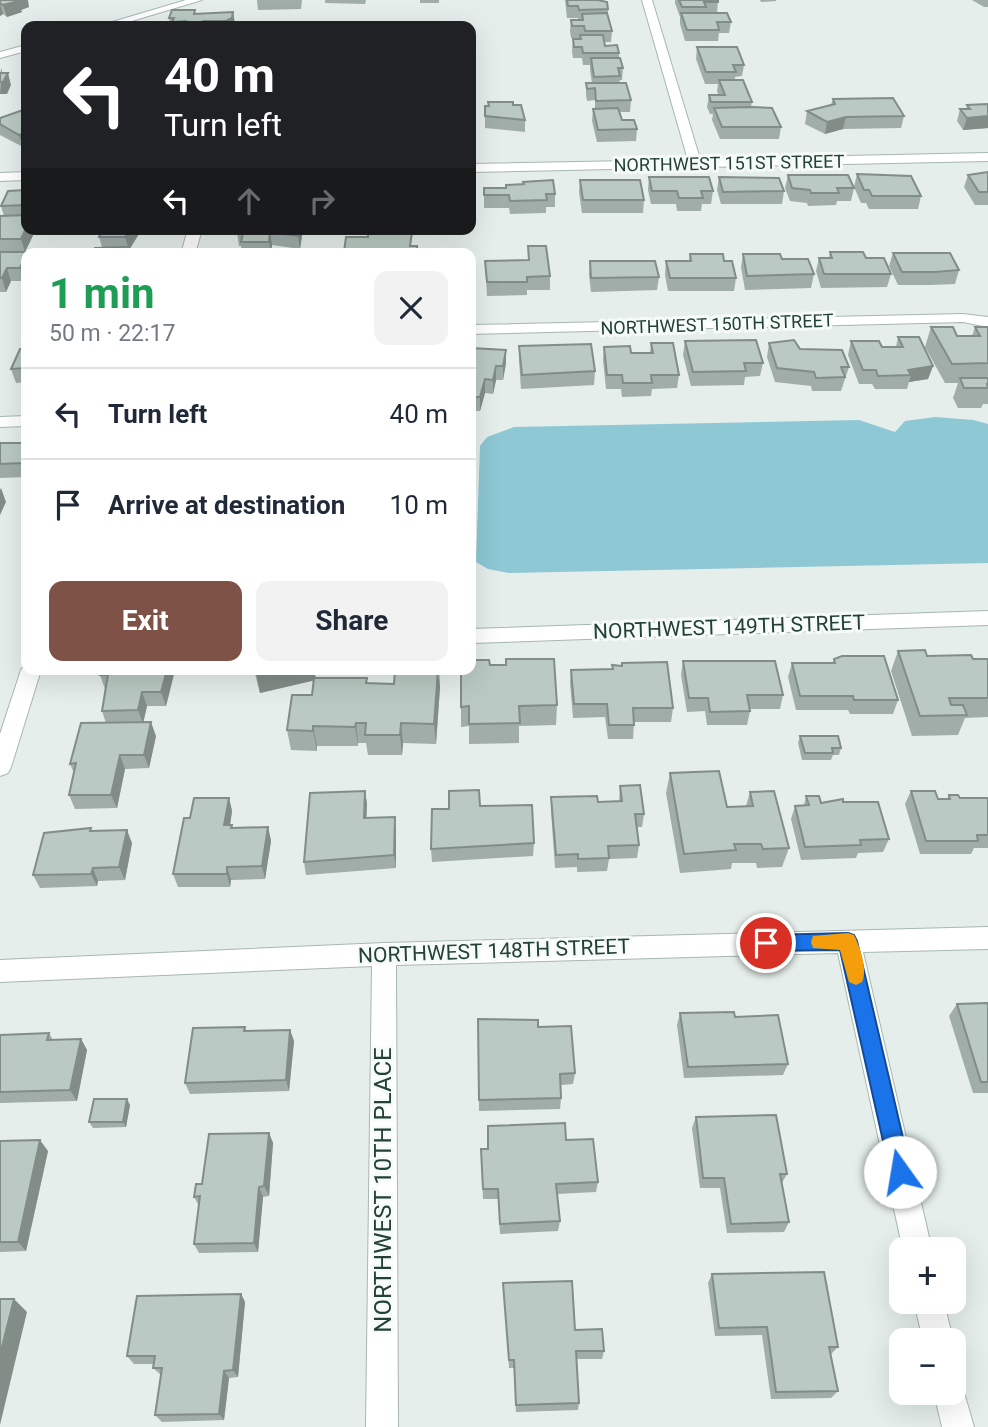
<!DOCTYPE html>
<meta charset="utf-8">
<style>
body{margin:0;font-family:Roboto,sans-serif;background:#f2f2f3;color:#1f2937;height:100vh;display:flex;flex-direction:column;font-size:26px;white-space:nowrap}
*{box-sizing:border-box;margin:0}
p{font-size:23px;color:#747a83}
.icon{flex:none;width:38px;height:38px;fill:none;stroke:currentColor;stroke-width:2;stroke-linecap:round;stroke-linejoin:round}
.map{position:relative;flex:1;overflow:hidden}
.side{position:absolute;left:21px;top:248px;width:455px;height:427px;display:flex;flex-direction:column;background:#fff;border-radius:14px;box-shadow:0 7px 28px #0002}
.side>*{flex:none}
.hud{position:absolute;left:21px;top:21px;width:455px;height:214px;border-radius:14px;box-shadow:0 7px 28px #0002;background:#202124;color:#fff;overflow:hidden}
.buttons{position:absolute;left:889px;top:1237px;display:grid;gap:14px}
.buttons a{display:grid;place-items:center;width:77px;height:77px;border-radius:14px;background:#fff;box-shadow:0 7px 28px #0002;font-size:35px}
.pin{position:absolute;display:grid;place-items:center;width:60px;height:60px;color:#fff;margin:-30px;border:4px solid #fff;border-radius:50%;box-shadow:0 2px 7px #0007}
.me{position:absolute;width:77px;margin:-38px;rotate:347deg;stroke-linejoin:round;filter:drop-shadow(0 0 5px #0008)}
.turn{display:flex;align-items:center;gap:24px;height:147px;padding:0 28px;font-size:32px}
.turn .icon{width:91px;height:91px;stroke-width:2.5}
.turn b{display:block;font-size:49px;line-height:60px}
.lanes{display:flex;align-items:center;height:66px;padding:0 28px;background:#0003;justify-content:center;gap:35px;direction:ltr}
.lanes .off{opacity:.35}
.round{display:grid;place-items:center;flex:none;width:74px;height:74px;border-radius:14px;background:#f2f2f3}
.headline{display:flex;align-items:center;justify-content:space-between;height:119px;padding:0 28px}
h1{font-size:42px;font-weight:700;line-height:52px;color:#1e9e55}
.button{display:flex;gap:14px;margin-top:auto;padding:14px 28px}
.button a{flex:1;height:80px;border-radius:14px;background:#7f5248;color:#fff;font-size:28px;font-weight:700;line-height:80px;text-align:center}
.button a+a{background:#f2f2f3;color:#1f2937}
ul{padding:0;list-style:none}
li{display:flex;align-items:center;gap:21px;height:91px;padding:0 28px;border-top:2px solid #e0e1e3}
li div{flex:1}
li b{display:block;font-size:26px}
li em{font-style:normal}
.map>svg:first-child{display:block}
.water{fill:#8dc8d4}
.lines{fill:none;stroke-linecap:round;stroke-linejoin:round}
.street-casing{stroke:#a7b7b1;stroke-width:2}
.street{fill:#fff;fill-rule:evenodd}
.wall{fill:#a0ada8}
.shaded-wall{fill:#828d88}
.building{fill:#bac9c3;stroke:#828d88;stroke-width:2}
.route{fill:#1a73e8;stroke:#114b97;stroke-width:2}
.slow{fill:#f59e0b}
.labels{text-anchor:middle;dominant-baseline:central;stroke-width:6;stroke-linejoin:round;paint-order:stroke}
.far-street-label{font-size:18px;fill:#234139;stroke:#f6fbf8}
.street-label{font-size:21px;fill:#234139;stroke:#f6fbf8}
.near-street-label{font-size:24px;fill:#234139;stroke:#f6fbf8}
</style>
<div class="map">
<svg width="988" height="1427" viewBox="0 0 988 1427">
<rect width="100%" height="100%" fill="#e5eeea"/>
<path class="water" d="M935,417l38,3 15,4v139l-479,10 -21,-4 -12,-7 4,-116 7,-9 27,-10 345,-7 36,12 10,-11z"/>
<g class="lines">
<defs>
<g id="street">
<path d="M186,0h16l-87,26h-16z"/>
<path d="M642,0h10l48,159 288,-6v8l-517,11v-8l217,-4z"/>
<path d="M26,45v6l-26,7v-6z"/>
<path d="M26,172v8l-26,1v-8z"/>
<path d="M188,229h14l-7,25h-14z"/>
<path d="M963,314l25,3v10l-25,-5 -492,12v-9z"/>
<path d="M26,416v10l-26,1v-10z"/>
<path d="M988,611v14l-517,18v-14z"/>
<path d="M26,664v6h15l-30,97 -3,6 -8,3v-42l21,-64z"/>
<path d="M988,927v22l-125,3 69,298h-29l-65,-297 -442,12 2,462h-32l6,-461 -372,16v-22l384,-17z"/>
<path d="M914,1302h30l9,38h-30z"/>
<path d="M954,1379l7,3 13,45h-32l-8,-34h20z"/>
</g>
</defs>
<use href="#street" class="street-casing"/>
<use href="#street" class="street"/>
</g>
<g class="wall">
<path d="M0,0l29,7 -8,3 1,2 -15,5 -4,-3 -3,2z"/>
<path d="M257,0h45l-1,9 -43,1z"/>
<path d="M325,0h41l-1,4 -40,-1z"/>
<rect x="420" y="0" width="19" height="3"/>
<path d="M565,0h33l10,9v7l4,15 -1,11h-6v4l14,7v5l4,10 -1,12h-2l-1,3 12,17 -1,12h-10l2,8 15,9 -1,12 -39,1 -5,-21 1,-12h2v-9l-8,1 -1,-6v-12h6l-2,-13v-5h-7l-1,-7h-9l-1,-7 1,-12h7v-1h-9l-1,-7 1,-11h7v-2h-11z"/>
<path d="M675,0h43l-1,13 14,9 -2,11h-10l-1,8h-33l-5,-17v-7l-5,-14z"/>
<path d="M760,0h16v1l-15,1z"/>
<path d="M972,0h16v7h-4z"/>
<path d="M196,13l39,10 -1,3h-64l-1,-8z"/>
<path d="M697,47l47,18 -2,11 -7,1v3l17,22 -1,5 30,20 -2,12h-59l-8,-19 1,-6h-3l-3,-7 2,-12h10l-2,-3 1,-8h-13l-9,-25z"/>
<path d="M833,99l71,17 -3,12 -58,1 -18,5 -20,-10 2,-13 24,-6z"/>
<path d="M988,104v24l-25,2 -6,-9 3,-12h6l1,-4z"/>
<path d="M513,105l12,15v12l-40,-4v-22z"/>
<path d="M26,109l-3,38 -23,-12v-17z"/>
<path d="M988,172v33h-13l-11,-18 4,-12z"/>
<path d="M857,174l64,22 -3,13h-49l-3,-6h-5l-7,-16z"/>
<path d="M788,175l66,13 -3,13h-14l-1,4 -28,1 -1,-3 -17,-2 -5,-13z"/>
<path d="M649,177l64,14 -2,13h-9l-1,7h-24l-1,-7h-25l-3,-14z"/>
<path d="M719,177l65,14 -2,13h-61l-4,-14z"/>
<path d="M580,180l64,20 -1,13h-61l-3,-21z"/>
<path d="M484,188l71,6v13h-9v6l-36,1 -1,-6h-25z"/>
<path d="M26,190v38l10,1 -11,23h3v2h-2l-2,27h-13l-5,11h-6v-76h4l-3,-10z"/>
<path d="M103,229h39l-13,21h-2l1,4h-36l10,-7 -3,-10z"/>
<path d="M303,229l-3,20 -28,-4 -1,8 3,1h-32l-1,-8h-2l-2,-13z"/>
<path d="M417,246l1,6 4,2h-78v-2z"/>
<path d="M528,246l22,30v14h-23v5l-40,1 -2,-35 43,-1z"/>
<path d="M830,252l36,6 25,16 -4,13 -66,1 -5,-17 3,-13h10z"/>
<path d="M893,253l66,17 -4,14 -24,1h-33l-9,-19z"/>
<path d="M690,254l34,7 12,17 -2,13h-66l-3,-16 1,-14h23z"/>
<path d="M743,254l39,5 32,15 -3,14 -66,2 -4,-23z"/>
<path d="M590,261l69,16 -2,13 -66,2 -2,-17z"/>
<path d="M931,327l26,9h15l3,-9h13v77h-5l-2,4h-23l-5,-10 5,-15h-13l-20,-36z"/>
<path d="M898,337l35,29 -5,13 -19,3 -2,7h-32l-3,-5h-13l-11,-29 3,-14 31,6h14z"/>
<path d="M685,341l78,22 -3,13 -15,1 -1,8 -53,1 -8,-31z"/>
<path d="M651,343l28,32 -2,13 -25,1 -1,7 -29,1 -1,-8h-15l-3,-29 1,-13 27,6h19z"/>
<path d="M769,343l31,6 49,18 -8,24h-29l-1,-5 -36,-4 -8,-25z"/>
<path d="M519,346l76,25 -1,14 -73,4 -2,-29z"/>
<path d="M471,348l35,15 -3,17h-7l-3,14 -8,-1 -5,18h-9z"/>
<path d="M26,349v33l-10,1 -5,-14z"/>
<path d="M0,441l1,2h25v34l-26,1z"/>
<path d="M898,651l29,5 46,3h15v58l-23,1 -7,17 -46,1 -21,-65z"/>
<path d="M834,659l64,41 -5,14h-43l-2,-4h-52l-8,-33 4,-14h41z"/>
<path d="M683,661l100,34 -3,14h-30v2l-3,14h-40l-2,-14 -18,1 -6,-37z"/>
<path d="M490,665l67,40 -1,20 -37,1v17l-50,1v-18l-8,1v-20z"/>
<path d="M612,665l61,43 -2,14h-37l-1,17h-25l-3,-22 -32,1 -3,-35 1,-13 41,-1z"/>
<path d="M175,670l-9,36h-19l-4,16 13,14 -7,32 -24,1 -8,39 -42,1 -6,-14 5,-22 -4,-9 36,-41 -4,-12 3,-22 -5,-14z"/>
<path d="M254,670h60l2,8 52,5 72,4 -4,57 -33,-1 -1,12h-34l-2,-12h-8v3h-41v5l-26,-1 -4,-20 25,-35 2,-15 -54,13z"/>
<path d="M800,736l41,12 -2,7h-6l-2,5h-29l-4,-17z"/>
<path d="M670,773l57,34 19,-1 4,-14 39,56 -7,19 -25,1 -1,-5h-24l-1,6 -51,4 -14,-80z"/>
<path d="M620,786l24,28 -2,13h-5l2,18 -2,13 -28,1 -2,12 -30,1v-5l-22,1 -4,-57v-14l47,5 21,-1z"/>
<path d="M365,791l2,13 -1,14 29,-1 1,13v38l-90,7 -2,-13z"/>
<path d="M911,791l27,8h9l2,-4 11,3h28v50h-14l-3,6h-51l-15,-50z"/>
<path d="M806,796l15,7 22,-1 46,37 -6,13 -25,1 -2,5 -55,2 -10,-41 4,-13 9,-1z"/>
<path d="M229,798l3,13 -2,14 3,3 35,-1 3,14 -6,38 -34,1 -1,7h-52l-5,-13 17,-56z"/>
<path d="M480,806l54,37 -1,13 -101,6 -1,-13 18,-40z"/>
<path d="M92,831l40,12 -7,37 -27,1 -1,5 -57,2 -7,-13z"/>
<path d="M988,1003v90h-15l-24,-77 8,-12z"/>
<path d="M680,1013l55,4 53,47 -5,11 -99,3 -7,-53z"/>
<path d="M478,1019l60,8 37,46 -2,11 -12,1v13l-1,11 -81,2z"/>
<path d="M245,1027l1,4 44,-1 4,11 -5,50 -99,3 -5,-11z"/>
<path d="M49,1033l4,7 28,-1 6,11 -10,51 -77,2v-68z"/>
<path d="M130,1105l-4,22 -33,1 -4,-6z"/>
<path d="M696,1117l91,57 -5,9 7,39 -5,10 -57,1 -7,-45h-20l-8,-60z"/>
<path d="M269,1133l4,10 -4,53 -6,1 -5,55 -59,1 -5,-9 5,-38 -5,-9 8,-13z"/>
<path d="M566,1140l32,42 -2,10 -39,2 3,27 -2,10 -58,3 -2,-35h-15l-2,-50h7z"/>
<path d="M0,1141l48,10 -22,100 -26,1z"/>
<path d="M712,1274l126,73 -7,7 7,37 -7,7 -60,1 -9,-64 -47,1 -7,-53z"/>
<path d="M503,1283l72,47 29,21 -2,8h-26l3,44 -1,7 -62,2 -2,-44h-5z"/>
<path d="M241,1294l4,8 -7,75 -9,1 -5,42 -62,2 -7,-7 6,-40 -8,-7 1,-4h-20l-7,-8z"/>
</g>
<g class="shaded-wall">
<path d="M17,0h11l1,7 -8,3 1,2 -15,5 -4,-12z"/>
<path d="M0,4l3,10 -3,2z"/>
<path d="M233,12l2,11 -1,3h-7l-1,-5z"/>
<path d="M1,68l3,11 4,-6 3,12 -4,9h-7z"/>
<path d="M988,116v12l-25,2 4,-12z"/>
<path d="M846,117l-3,12 -18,5 2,-12z"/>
<path d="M26,132v14l-3,1 -4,-12z"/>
<path d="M26,228v1h10l-11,23 -4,-13z"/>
<path d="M130,229h12l-13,21 -4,-13z"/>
<path d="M300,229h3l-3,20 -2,-13z"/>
<path d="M270,232l2,13 -1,9 -2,-12z"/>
<path d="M26,255v22l-2,4 -4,-13z"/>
<path d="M7,268l4,13 -5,11 -4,-14z"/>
<path d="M506,350v13l-3,17v-14z"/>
<path d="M496,366v14l-3,14v-14z"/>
<path d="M933,366l-5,13 -19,3 2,-7 -3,-5z"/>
<path d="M485,379v14l-5,18v-14z"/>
<path d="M26,455v16l-3,-8z"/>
<path d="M1,488l5,14 -6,13v-25z"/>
<path d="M167,670h8l-9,36 -5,-14z"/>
<path d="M268,670h46l2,10 -56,13 -4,-20z"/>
<path d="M439,670l1,17 -4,57 -2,-20z"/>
<path d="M142,692l5,14 -4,18 -5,-14z"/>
<path d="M151,722l5,14 -7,32 -5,-13z"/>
<path d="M356,723l2,20v3l-3,-19z"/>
<path d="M401,723l2,20 -1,12 -2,-20z"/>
<path d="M313,726l4,20v5l-4,-20z"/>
<path d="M120,755l5,14 -8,39 -6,-13z"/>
<path d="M365,791l2,13 -1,27 -2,-13z"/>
<path d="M229,798l3,13 -4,27 -4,-13z"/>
<path d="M395,817l1,13v38l-2,-13z"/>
<path d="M268,827l3,14 -6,38 -3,-13z"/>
<path d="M127,830l5,13 -7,37 -6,-13z"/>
<path d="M227,867l4,13 -1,7 -3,-13z"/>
<path d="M93,868l5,13 -1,5 -6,-12z"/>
<path d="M290,1030l4,11 -5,50 -3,-11z"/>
<path d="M81,1039l6,11 -10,51 -7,-11z"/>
<path d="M127,1099l3,6 -4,22 -3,-5z"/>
<path d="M269,1133l4,10 -4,53 -5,-10z"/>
<path d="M40,1140l8,11 -22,100 -8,-9z"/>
<path d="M259,1187l4,10 -5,55 -4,-9z"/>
<path d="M241,1294l4,8 -7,75 -5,-7z"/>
<path d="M14,1299l13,13 -27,113v-70z"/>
<path d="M224,1371l5,7 -5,42 -5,-6z"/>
</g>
<g class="building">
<path d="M0,0h17l2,1 -16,4 -3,-2z"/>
<path d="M567,0h31l9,2 1,7 -29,1 -1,-4h-10z"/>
<path d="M679,0h39v2h-14l2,5h-24z"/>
<path d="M172,10h23l-1,4 39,-2 -1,6 -6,3h-23l-1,5h-17l1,-5 -14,1 2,-4h-5z"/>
<path d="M607,13l5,18h-27l-1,-5h-12l-1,-6h12l-1,-6z"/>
<path d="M681,13h46l4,9h-14l2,8h-32z"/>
<path d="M580,35h23l2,11 12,-1 2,8h-36l-1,-6h-8l-1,-8h8z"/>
<path d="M697,47h40l7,18h-11l3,7h-30z"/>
<path d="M591,58h29l3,10h-5l2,8 -26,1z"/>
<path d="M0,73h8l-5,9h-3z"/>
<path d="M719,80h24l9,22h-41l-2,-7h16z"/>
<path d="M586,83h40l5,17 -35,1 -1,-13 -8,1z"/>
<path d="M893,98l11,18 -58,1 -19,5 -20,-11 28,-7 -2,-5z"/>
<path d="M488,102h25v3h8l4,15 -40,-4v-10h4z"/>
<path d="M988,104v12l-21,2 -7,-9h10l-3,-4z"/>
<path d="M752,107l20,1 9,19h-59l-8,-19z"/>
<path d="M618,108l4,12h12l3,9 -39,1 -5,-21z"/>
<path d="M26,109v23l-7,3 -19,-11v-6z"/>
<path d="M988,172v20h-9l-11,-17z"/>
<path d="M857,174l54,2 10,20h-49l-3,-6h-5z"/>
<path d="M788,175h60l6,13h-17l2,5h-28l-1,-3 -18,-2z"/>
<path d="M649,177h60l4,14h-12l2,7h-24l-2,-7h-25z"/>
<path d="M719,177l60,1 5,13 -61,1z"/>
<path d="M553,180l2,14h-9l1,6 -37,1 -1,-6h-25v-7h22v-3l18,-1 -1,-2z"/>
<path d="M580,180h60l4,20h-61z"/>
<path d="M26,190v15l-25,1 7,-15z"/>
<path d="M26,215v13l-5,11h-21v-23z"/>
<path d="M103,229h27l-5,8h-26z"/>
<path d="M238,229h62l-2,7 -28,-4 -1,10h-28l2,-9h-6z"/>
<path d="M368,232h44l-2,14h7v6h5v2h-50l1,-4 -29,2 2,-15h22z"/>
<path d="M528,246h18l4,30 -23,1v5h-40l-2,-21 44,-1z"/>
<path d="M127,247l-3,7h-32l3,-6z"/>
<path d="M0,252h28l-8,16h-13l-5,10h-2z"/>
<path d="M830,252h33l3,6h18l7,16h-67l-5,-16h13z"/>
<path d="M893,253h57l9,17 -24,2h-33z"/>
<path d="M690,254h33l1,7h8l4,17h-66l-4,-17h25z"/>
<path d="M743,254h37l2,5h26l6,15 -67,2z"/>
<path d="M590,261h65l4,16 -68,1z"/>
<path d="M931,327h22l4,9h23l-5,-9h13v36l-36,1z"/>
<path d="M898,337h21l14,29 -25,4 3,5 -33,1 -2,-6h-13l-12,-29h28l3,6h21z"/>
<path d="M756,340l7,23h-19l2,8 -53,1 -8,-31z"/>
<path d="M794,340l6,9 42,1 7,17h-8l4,10 -29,1 -2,-6 -37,-4 -8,-25z"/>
<path d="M651,343h22l6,32h-28l1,8h-29l-1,-8h-15l-3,-28 26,-1 1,7h22z"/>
<path d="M591,344l4,27 -73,4 -3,-29z"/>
<path d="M471,348l35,2 -3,16h-7l-3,14 -8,-1 -5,18h-9z"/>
<path d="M20,349h6v19l-15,1z"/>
<path d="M960,378h28v6h-1l1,4h-24z"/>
<path d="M0,443h26v12l-3,8 -23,1z"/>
<path d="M925,650l2,6 44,-1 2,4h15v39h-39l2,7h12l4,10 -47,1 -22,-65z"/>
<path d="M842,656h42l14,44h-44l-1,-4h-53l-8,-33h43l-1,-4z"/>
<path d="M506,659h48l3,46 -38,1 1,17 -51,1v-18l-8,1v-37h10v-10h18l1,5h16z"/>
<path d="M683,661h92l8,34h-36l3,16 -40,1 -2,-14h-19z"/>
<path d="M667,662l6,46h-40l1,17h-25l-2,-21h-33l-3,-34 42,-1 -1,-4 10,1v-3z"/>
<path d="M101,670h66l-6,22h-19l-4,18 -36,1 6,-36h-8z"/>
<path d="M255,670h13l-12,3z"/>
<path d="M395,670h43l-4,54 -33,-1 -1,12h-35l1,-12h-10l-1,4 -42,-1v5l-26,-1 5,-35h20l2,-17h53l-1,5 28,1z"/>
<path d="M151,722l-7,33h-24l-9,40h-42l7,-32 -6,1 11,-41z"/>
<path d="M800,736h38l3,12h-9l1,5h-28z"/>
<path d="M719,771l8,36 26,-1 -3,-14 24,-1 15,57 -26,1 -2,-5h-27l2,6 -52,4 -14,-81z"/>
<path d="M640,785l4,29h-9l4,31 -31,1 1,12 -31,1v-5l-22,1 -5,-58 46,-1 1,6 24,-1 -2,-15z"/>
<path d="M479,790l1,16 52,-1 2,38 -103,6 1,-40h17v-18z"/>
<path d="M365,791l-1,27 31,-1 -1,38 -90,7 6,-69z"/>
<path d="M911,791h24l3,8h12l-1,-4h9l2,3h28v37h-11l1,6h-52z"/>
<path d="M806,796h13l2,7 22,-4v3h35l11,37 -29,1 1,5 -56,2 -10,-41 14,-1z"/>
<path d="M194,798h35l-5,27h8l-1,3 37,-1 -6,39 -35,1v7h-54l11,-56h6z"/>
<path d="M91,828l-1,3 37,-1 -8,37 -26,1 -2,6 -58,1 11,-42z"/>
<path d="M988,1003v79h-7l-24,-78z"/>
<path d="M734,1012l1,5 43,-2 10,49 -100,3 -8,-54z"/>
<path d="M478,1019l60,1v7l33,-1 4,47 -15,1 1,24 -82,2z"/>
<path d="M245,1027l-1,4 46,-1 -4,50 -101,3 8,-55z"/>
<path d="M49,1033l-2,7 34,-1 -11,51 -70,2v-57z"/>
<path d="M94,1099h33l-4,23h-34z"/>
<path d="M776,1115l11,59h-7l9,48 -58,2 -7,-46h-21l-7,-61z"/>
<path d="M565,1123l1,17 27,-1 5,43 -42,2 4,37 -60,3 -2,-35h-15l-2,-40h7v-23z"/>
<path d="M269,1133l-5,53 -5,1 -5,56 -60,1 6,-48 -6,1 2,-13h6l7,-50z"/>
<path d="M40,1140l-22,102h-18v-101z"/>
<path d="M824,1272l14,75h-9l9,44 -62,1 -9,-65 -48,1 -7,-54z"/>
<path d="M572,1281l3,49 27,-1 2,22h-28l3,52 -63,2 -2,-45h-5l-6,-77z"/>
<path d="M241,1294l-8,76 -9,1 -5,43 -64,1 7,-47h-9l2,-12h-28l10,-60z"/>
<path d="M0,1299h14l-14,56z"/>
</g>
<path class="route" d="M848,933l6,2 3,6 54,231 -3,8 -8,3 -7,-3 -3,-8 -50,-222 -74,1 -7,-2 -2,-6 2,-6 7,-2z"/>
<path class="slow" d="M848,933l6,2c6,12 14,35 8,47l-6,3 -7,-3 -9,-32 -27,-2 -2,-6 2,-6z"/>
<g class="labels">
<g class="far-street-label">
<text transform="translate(729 163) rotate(-1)">NORTHWEST 151ST STREET</text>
<text transform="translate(717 324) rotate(-2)">NORTHWEST 150TH STREET</text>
</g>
<g class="street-label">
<text transform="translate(729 627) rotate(-2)">NORTHWEST 149TH STREET</text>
<text transform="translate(494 951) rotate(-2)">NORTHWEST 148TH STREET</text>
</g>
<g class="near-street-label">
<text transform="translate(383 1190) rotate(-90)">NORTHWEST 10TH PLACE</text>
</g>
</g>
</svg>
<div class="buttons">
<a>+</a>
<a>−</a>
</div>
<div class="pin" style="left:766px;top:943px;background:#d93025"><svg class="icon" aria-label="arrive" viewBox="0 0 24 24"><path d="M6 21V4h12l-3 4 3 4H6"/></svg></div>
<svg class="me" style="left:900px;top:1172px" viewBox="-20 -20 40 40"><circle r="19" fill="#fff"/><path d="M0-13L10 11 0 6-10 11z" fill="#1a73e8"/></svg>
<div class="hud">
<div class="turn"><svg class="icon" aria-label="left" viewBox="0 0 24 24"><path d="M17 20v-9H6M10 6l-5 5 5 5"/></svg><div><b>40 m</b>Turn left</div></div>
<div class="lanes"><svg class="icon" aria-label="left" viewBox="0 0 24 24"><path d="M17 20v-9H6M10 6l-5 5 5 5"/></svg><svg class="icon off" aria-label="ahead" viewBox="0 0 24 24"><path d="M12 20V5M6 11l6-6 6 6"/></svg><svg class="icon off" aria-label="right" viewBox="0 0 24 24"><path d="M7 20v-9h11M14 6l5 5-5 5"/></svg></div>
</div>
<section class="side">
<div class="headline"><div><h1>1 min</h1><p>50 m · 22:17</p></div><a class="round"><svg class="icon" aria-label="close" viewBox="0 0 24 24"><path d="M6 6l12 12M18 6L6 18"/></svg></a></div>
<ul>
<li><svg class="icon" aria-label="left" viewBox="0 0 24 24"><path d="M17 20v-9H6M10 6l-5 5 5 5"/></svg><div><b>Turn left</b></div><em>40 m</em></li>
<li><svg class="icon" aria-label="arrive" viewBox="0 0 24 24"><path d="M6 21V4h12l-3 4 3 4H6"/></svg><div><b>Arrive at destination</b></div><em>10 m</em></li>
</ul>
<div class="button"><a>Exit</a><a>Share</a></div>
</section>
</div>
